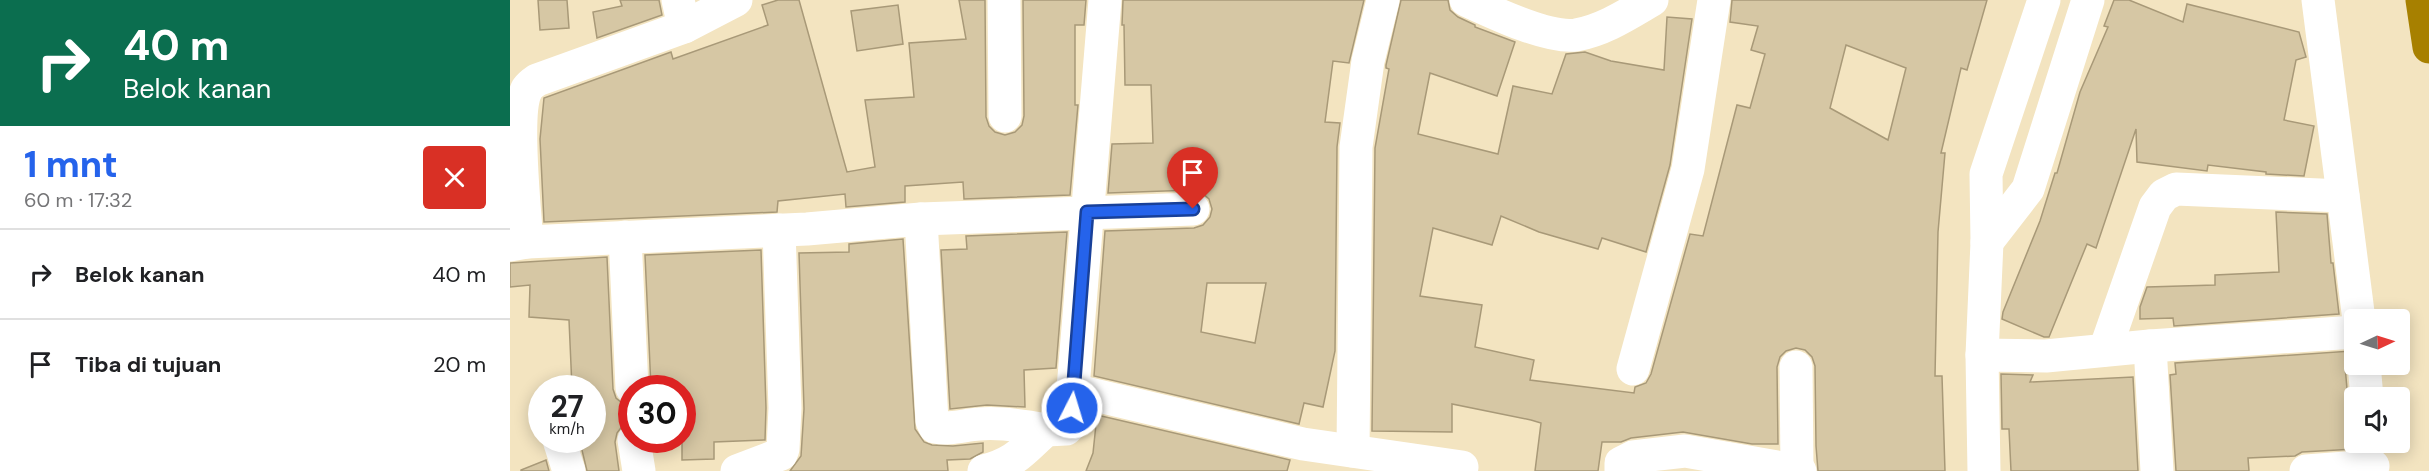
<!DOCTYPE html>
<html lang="id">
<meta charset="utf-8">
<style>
body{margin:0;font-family:"DM Sans",sans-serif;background:#f6f6f6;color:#202124;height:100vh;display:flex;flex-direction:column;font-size:22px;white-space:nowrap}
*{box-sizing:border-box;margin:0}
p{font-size:20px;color:#757577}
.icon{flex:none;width:33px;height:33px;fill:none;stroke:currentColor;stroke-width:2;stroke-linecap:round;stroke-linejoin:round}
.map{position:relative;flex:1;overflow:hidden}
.details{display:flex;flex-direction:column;background:#fff;width:510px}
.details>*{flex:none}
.banner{background:#0b6e4f;color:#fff;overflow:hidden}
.needle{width:39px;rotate:86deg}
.fabs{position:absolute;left:1834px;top:309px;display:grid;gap:12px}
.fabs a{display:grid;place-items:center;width:66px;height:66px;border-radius:6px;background:#fff;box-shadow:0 3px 15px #0003;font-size:30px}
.speed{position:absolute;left:18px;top:375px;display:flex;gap:12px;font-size:30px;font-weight:700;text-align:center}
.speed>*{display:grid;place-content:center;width:78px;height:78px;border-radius:50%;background:#fff;box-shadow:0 3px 15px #0003;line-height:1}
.speed small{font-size:15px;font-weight:400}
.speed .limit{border:9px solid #d22;background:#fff;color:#111}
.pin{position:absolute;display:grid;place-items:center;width:51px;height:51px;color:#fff;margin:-62px -26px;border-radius:50% 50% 50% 0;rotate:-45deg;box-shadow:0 0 6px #0007}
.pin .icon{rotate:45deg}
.me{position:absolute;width:66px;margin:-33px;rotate:5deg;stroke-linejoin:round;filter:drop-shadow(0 0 4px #0008)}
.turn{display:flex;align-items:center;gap:21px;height:126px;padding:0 24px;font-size:27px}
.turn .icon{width:78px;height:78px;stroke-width:2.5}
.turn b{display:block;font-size:42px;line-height:51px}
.round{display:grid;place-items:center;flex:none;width:63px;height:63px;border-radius:6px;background:#f6f6f6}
.headline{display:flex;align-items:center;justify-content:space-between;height:102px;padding:0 24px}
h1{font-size:36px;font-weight:800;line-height:45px;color:#2563eb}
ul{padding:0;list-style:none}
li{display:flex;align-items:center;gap:18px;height:90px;padding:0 24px;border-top:2px solid #e0e0e0}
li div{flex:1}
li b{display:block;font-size:22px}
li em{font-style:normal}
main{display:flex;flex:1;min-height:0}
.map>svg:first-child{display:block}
.building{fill:#d6c7a4;stroke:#a89978;stroke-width:1.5;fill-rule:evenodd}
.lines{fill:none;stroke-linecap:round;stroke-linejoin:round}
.minor{stroke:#fff;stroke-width:33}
.highway{stroke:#a78000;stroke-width:33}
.route-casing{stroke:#184099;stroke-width:15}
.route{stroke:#2563eb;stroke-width:10}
</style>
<main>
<section class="details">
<div class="banner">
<div class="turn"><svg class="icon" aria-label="right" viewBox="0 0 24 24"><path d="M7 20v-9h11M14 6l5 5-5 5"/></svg><div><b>40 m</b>Belok kanan</div></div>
</div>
<div class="headline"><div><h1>1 mnt</h1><p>60 m · 17:32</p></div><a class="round" style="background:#d93025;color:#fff"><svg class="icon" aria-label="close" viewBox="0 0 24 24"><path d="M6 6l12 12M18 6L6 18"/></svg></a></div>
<ul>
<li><svg class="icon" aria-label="right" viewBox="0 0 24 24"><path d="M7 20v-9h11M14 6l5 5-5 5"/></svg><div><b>Belok kanan</b></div><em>40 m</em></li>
<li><svg class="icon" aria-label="arrive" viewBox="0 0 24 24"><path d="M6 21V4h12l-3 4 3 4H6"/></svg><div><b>Tiba di tujuan</b></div><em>20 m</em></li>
</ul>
</section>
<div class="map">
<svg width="1919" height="471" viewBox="0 0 1919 471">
<rect width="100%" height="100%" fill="#f3e4c0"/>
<g class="building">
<path d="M28,0h29l2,28 -29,2z"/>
<path d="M110,0h39l3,15 -65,23 -4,-26 29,-6z"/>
<path d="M268,0h21l48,172 28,-5 -10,-67 49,-3 -5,-54 57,-4 -7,-39h26l1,117 3,9 6,6 10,3 10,-3 7,-7 2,-9 -1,-116h63l-2,25h-9v80h3l-8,90 -106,4 -1,-17 -58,4v16l-59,5 -1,-13 -67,7 -1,11 -233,10 -4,-83 4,-41 127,-46 2,7 95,-34 -6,-20z"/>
<path d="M613,0h241l-15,63 -16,-2 -8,61 15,1 -3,24 -2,204 -12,56 -19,-4 -5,21 -205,-48 11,-145 89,-3 9,-3 7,-8 2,-8 -3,-10 -7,-6 -9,-3 -85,3 4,-49 41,-1 -2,-58h-26l-1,-60h-2zM697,283h59l-11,60 -54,-11z"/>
<path d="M891,0h47l2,10 8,7 17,8v2l40,15 -18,54 -67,-23 -12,61 80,20 15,-68 39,8 14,-40 19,-2 26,9 53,9 3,-53 25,2 -22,146 -24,87 -44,-14 -4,11 -59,-17 -38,-16 -9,29 -59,-17 -13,68 62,9 -7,42 59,13 -4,20 104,13 1,-6 11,-4 5,-9 39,-140 13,2 34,-131 13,3 15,-54 -14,-4 7,-24 -28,-4 2,-22h255l-20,70 -6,-2 -20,85h4l-7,79 -3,144h7l3,95h-127l-2,-25 -1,-80 -3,-9 -7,-7 -9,-2 -10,3 -6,6 -3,10 1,77h-26l-69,-12 -52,6 -10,4h-19l-4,29h-63l6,-48 -10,-3 -79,-16v28l-80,-1 3,-283 14,-79 -3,-1v-3zM1336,45l60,23 -18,72 -58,-32z"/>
<path d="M1604,0h15l54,22 4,-18 112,28 7,25 -10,3 -12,60 30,6 -10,50 -38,-2v-2l-58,-7 -1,6 -70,-9 -1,-33 -40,119 -9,-4 -38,93h-5l-42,-18 1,-7 37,-91 15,-48h2l23,-81 28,-65 -4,-1z"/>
<path d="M388,5l5,39 -46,7 -6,-40z"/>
<path d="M1766,212l51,2 4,49h2l6,51 -165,12 -1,-8 -33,1v-12l7,-20 68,-2v-10l64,-3z"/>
<path d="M557,232l-11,136 -32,2 1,37 -38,-2 -37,4 -9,-159 26,-1 -1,-13z"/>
<path d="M393,239l12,190 9,13 8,3 21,1 30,-3v9l-13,7 -23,1 1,11h-158l11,-15 3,-47 -5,-156 50,-1v-8z"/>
<path d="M251,250l5,158 -1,32 -51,2v17l-32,1v-72h-31l-6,-133z"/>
<path d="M97,257l6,132 3,9 6,5 1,22 -6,8 -2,9 4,29h-32l-6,-25 11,-5v-53h-20l-3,-68 -40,-3 1,-32 -20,2v-24z"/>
<path d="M1841,351l-4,6 -2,9 3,34 7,12v37l-53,3 -7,4 -47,2 1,13h-73l-6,-96 6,-1 -1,-11z"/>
<path d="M1491,374l32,1 -3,7 103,-5 5,94h-127l-2,-42h-7z"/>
<path d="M587,415l193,45 -3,11h-201l7,-18z"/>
<path d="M36,460l3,11h-28v-1z"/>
</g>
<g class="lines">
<g class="minor">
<path d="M168,0l6,27"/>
<path d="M494,0l1,116"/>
<path d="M956,0c26,12 82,39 110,35 28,-5 52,-21 76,-35"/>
<path d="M1808,0l41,320"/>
<path d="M411,219l11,202 3,6c15,3 29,-2 44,-3 22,-2 46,2 67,6"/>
<path d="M115,237l7,151"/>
<path d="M17,242c-2,-29 -13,-131 0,-153 2,-3 7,-7 10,-9l147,-53 52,-27"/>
<path d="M1477,242l41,-53 60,-189"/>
<path d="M0,245l17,-3 280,-13 114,-10 272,-10"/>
<path d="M1640,346l7,125"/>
<path d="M1595,350l50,-143 9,-12 12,-6 167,7"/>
<path d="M1472,355l64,1 104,-10 205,-14"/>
<path d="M1854,364l3,34"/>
<path d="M1286,367l1,102"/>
<path d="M1123,369l55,-200 26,-169"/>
<path d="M563,390l230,54 159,23"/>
<path d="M49,440l10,31"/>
<path d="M124,440l5,31"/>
<path d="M843,451l3,-304 12,-86 15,-61"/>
<path d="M227,471l44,-17 2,-5 2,-41 -6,-178"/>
<path d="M474,471c33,-9 38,-20 62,-41l20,-1 4,-4 35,-425"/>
<path d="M1111,471v-8l12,-6 52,-6 115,20"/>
<path d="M1474,471l-2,-116 5,-113 -1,-68 58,-174"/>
<path d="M1796,471l67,-5"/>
</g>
<path class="highway" d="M1912,0l7,47"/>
</g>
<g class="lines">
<defs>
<path id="route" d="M562,408l15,-196 106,-3"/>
</defs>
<use href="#route" class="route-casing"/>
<use href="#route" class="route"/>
</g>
</svg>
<div class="fabs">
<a><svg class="needle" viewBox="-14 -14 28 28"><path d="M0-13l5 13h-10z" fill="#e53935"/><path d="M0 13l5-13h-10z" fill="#757577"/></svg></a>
<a><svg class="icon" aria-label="sound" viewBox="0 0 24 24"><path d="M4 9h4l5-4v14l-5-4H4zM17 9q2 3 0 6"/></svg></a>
</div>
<div class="speed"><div>27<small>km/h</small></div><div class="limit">30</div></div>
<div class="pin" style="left:683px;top:209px;background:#d93025"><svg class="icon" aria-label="arrive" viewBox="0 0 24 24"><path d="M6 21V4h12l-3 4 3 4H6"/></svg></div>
<svg class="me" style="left:562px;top:408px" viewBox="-20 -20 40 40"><circle r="17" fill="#2563eb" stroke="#fff" stroke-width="3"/><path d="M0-11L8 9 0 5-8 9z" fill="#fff"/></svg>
</div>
</main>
